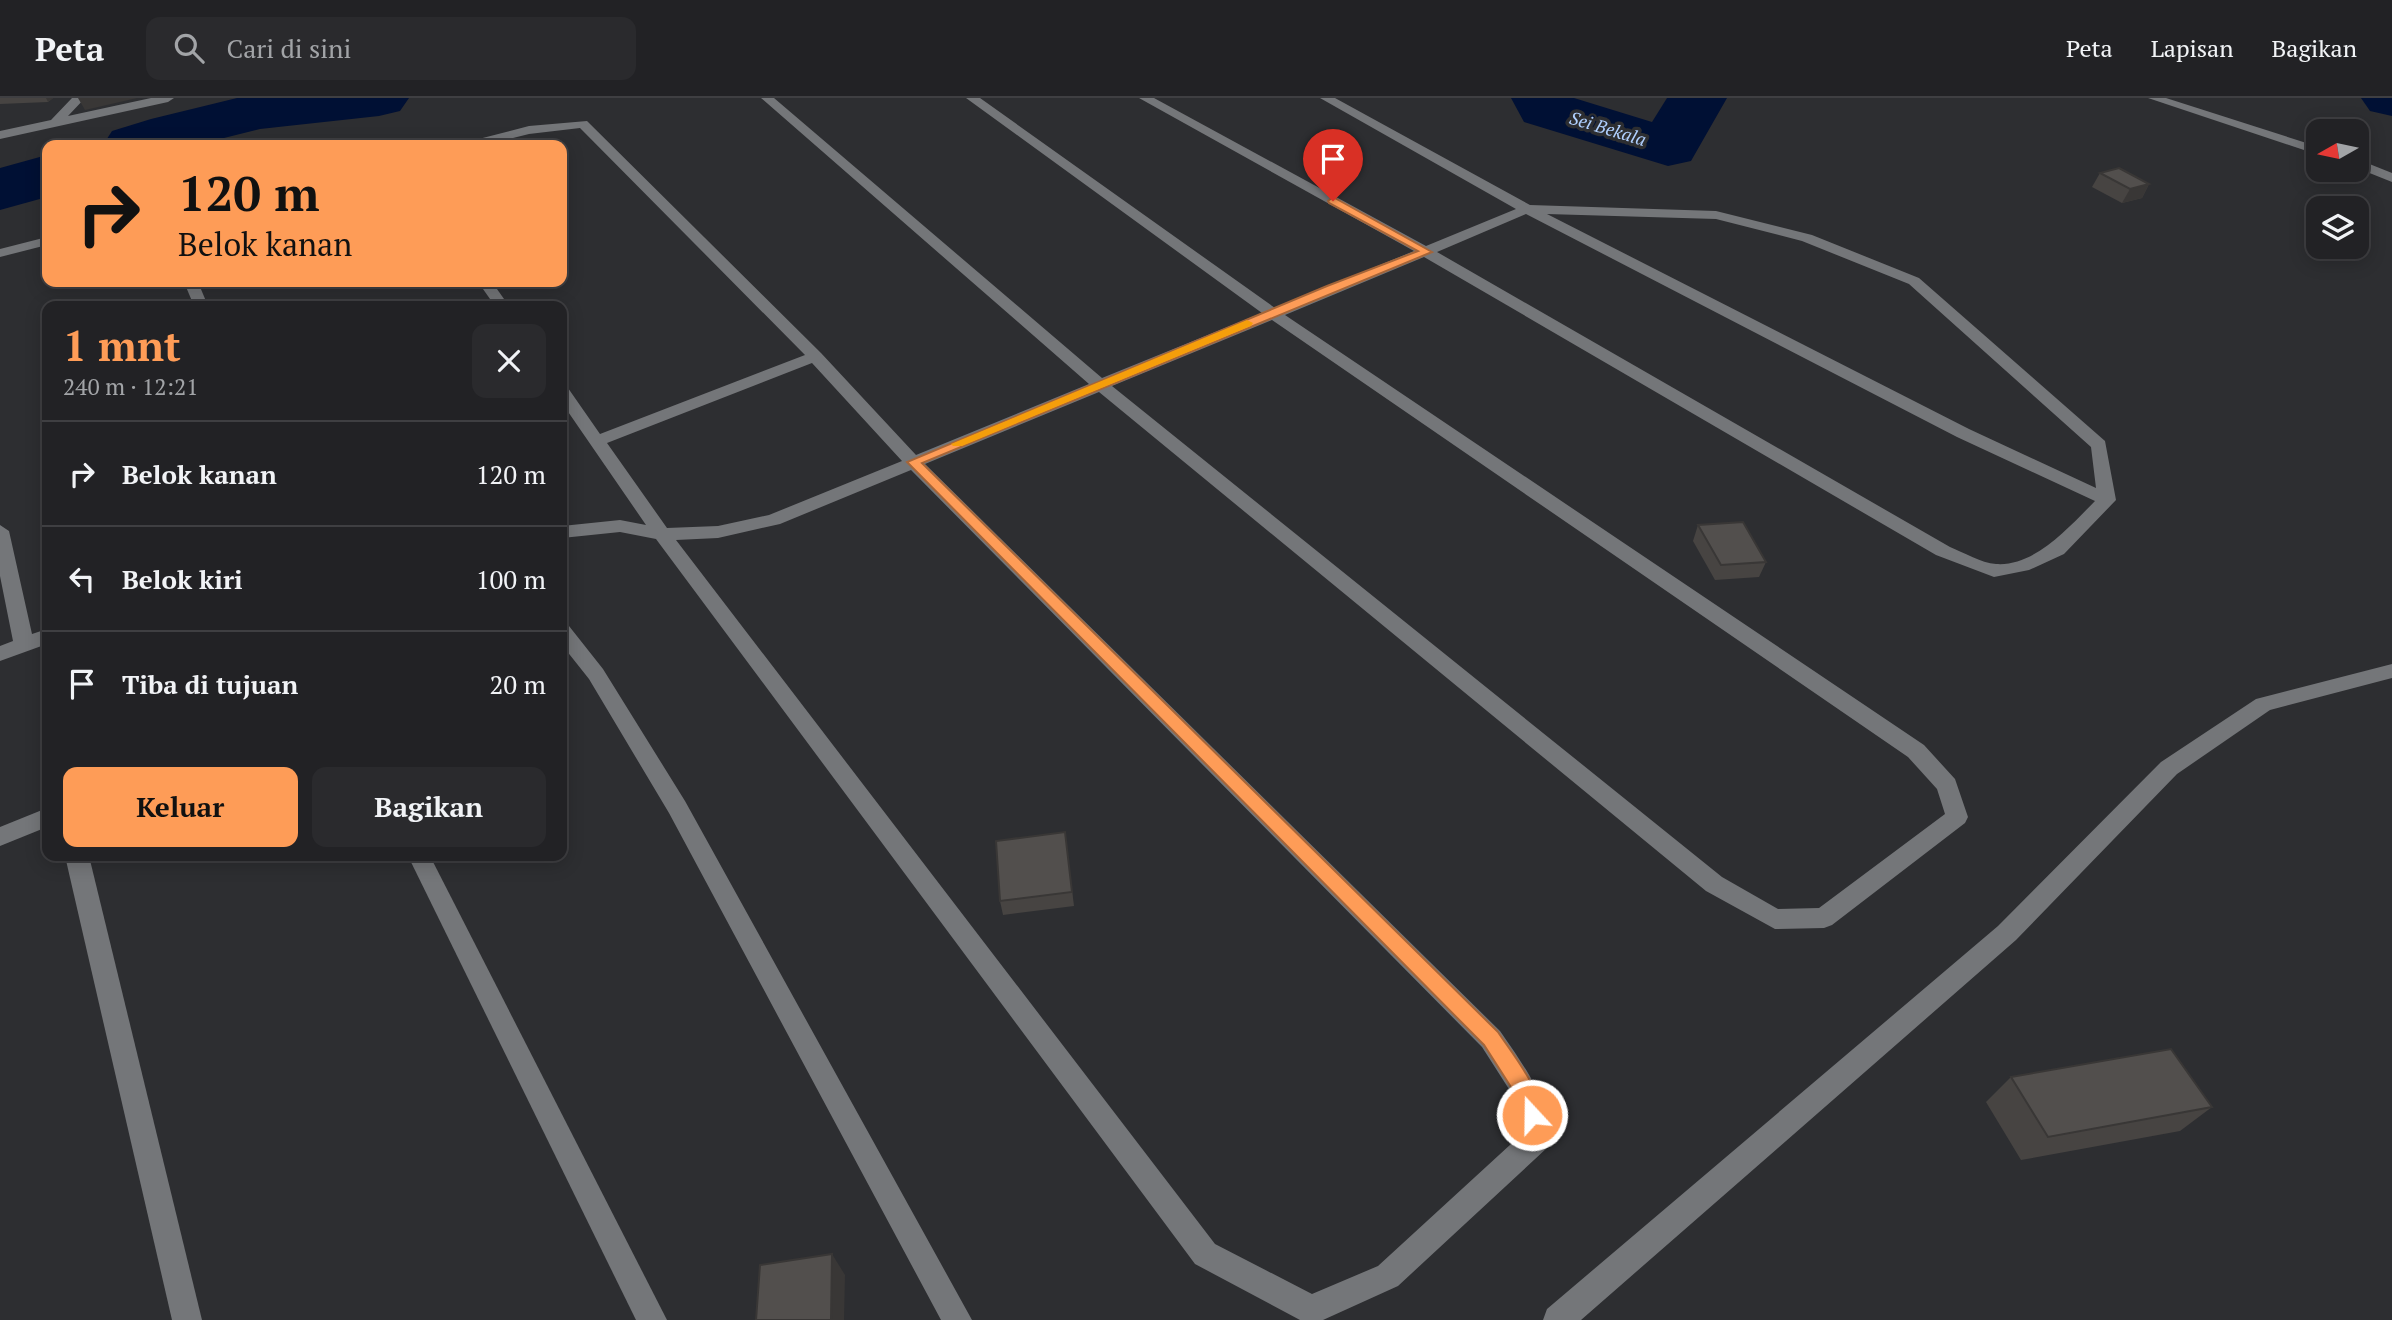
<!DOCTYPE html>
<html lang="id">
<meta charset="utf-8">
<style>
body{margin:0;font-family:"PT Serif",serif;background:#2a2a2d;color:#f1f3f6;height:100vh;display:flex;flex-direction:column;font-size:26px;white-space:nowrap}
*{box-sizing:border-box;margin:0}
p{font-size:23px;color:#a2a4a7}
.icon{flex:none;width:38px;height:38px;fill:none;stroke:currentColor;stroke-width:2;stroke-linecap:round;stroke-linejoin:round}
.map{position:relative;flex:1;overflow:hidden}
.drawer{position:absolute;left:42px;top:203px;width:525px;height:560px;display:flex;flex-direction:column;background:#222225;border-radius:14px;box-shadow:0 4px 18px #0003,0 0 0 2px #3f3f42}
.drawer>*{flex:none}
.banner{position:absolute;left:42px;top:42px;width:525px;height:147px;border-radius:14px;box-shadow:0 4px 18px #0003,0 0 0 2px #3f3f42;background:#fe9c57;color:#111;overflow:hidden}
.needle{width:46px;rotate:261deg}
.controls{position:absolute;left:2306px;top:21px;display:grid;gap:14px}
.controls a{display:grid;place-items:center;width:63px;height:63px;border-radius:14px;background:#222225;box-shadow:0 4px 18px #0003,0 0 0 2px #3f3f42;font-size:35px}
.pin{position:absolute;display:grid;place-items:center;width:60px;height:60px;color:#fff;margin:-72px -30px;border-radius:50% 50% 50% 0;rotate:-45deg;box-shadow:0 0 7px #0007}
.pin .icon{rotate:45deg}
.me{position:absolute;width:77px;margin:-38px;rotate:339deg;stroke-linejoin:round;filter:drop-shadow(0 0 5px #0008)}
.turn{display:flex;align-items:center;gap:24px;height:147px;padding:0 21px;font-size:32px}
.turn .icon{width:91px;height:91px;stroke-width:2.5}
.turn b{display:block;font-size:49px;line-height:60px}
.round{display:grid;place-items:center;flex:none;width:74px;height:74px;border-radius:14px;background:#2a2a2d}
.overview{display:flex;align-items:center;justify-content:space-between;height:119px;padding:0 21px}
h1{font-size:42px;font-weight:800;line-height:52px;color:#fe9c57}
.cta{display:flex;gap:14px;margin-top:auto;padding:14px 21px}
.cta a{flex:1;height:80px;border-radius:14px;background:#fe9c57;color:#111;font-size:28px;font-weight:800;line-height:80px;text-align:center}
.cta a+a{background:#2a2a2d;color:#f1f3f6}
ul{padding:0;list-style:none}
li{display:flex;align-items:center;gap:21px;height:105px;padding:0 21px;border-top:2px solid #3f3f42}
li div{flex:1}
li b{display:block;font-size:26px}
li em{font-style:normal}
header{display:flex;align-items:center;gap:42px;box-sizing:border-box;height:98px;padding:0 35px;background:#222225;border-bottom:2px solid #3f3f42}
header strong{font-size:33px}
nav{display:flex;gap:38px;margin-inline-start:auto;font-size:24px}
.search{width:490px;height:63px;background:#2a2a2d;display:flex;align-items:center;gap:18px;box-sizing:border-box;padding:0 24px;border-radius:14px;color:#a2a4a7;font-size:26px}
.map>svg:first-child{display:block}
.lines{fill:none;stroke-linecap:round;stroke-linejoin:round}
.river{fill:#001034;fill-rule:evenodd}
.minor{fill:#747679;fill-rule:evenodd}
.wall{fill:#474442}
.shaded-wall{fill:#393736}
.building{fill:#524f4d;stroke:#393736;stroke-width:2}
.route{fill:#fe9c57;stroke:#a56539;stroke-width:2}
.slow{fill:#f59e0b}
.labels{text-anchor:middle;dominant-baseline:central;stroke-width:7;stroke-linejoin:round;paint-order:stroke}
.far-water-label{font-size:18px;font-style:italic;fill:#b0d0ff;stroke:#2d2e31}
</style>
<header>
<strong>Peta</strong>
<div class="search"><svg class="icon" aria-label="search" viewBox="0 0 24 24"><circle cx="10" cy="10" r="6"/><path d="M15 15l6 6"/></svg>Cari di sini</div>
<nav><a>Peta</a><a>Lapisan</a><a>Bagikan</a></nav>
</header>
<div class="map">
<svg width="2392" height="1222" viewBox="0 0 2392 1222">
<rect width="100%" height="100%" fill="#2d2e31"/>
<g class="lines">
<g class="river">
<path d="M237,0h172l-9,13 -21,5 -119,13 -64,16h-93l9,-14 39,-12z"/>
<path d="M1511,0h63l78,24 15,-24h60l-36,63 -23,5 -144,-44z"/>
<path d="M2361,0h31v18l-22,-5z"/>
<path d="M47,57v42l-47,13v-42z"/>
</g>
<g class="minor">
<path d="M72,0h13l-17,18 83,-18h23l-6,4 -168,37v-8l51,-11z"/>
<path d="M761,0h13l328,280 160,-65 -296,-215h14l295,210 139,-57 -275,-153h15l272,148 90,-37 -196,-111h15l195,107 186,6 96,24 107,43 186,163 11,59 -52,54 -35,16 -35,7 -58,-22 -512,-298 -139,58 639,430 31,34 13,38 -3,6 -133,102 -8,3 -49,1 -69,-38 -607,-499 -174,72 575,567c18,26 61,84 48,116l-150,139 -75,34h-23l-105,-56 -539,-725 -36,-7 -58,6v-12l58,-6 26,5 -84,-122v-17l6,2 32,46 205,-79 -225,-227 -51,6 -43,11h-20l1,-3 62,-16 58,-5 234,232 95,102 173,-71zM1526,116l431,223 138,64c-25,25 -60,66 -99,63 -15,-1 -33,-12 -46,-17l-513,-295zM1547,116l169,5 86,22 107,43 182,163 5,41 -127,-59zM1272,222l636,437 29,32 8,25 -126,94 -41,1 -56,-32 -610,-491zM812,265l90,98 -133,54 -51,11 -51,2 -60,-85zM911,372l571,577 32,50 9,36 -145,133 -66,28 -97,-50 -539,-704 42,-2 62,-14z"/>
<path d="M2148,0h18l153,49v8z"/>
<path d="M2357,61l35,14v9l-35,-14z"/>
<path d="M47,139v8l-47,12v-8z"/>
<path d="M184,184h14l10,24h-14z"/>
<path d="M478,184h14l17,24h-14z"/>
<path d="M0,427l9,6 23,103 15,-5v15l-47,17v-15l13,-5 -13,-65z"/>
<path d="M562,526l7,2 34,43 82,132 287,519h-31l-272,-507 -80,-134 -27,-34z"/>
<path d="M2392,566v14l-122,32 -93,64 -161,166 -435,380h-38l4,-11 451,-383 163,-164 95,-63z"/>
<path d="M47,710v19l-47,19v-19z"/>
<path d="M65,758h24l113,464h-30z"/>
<path d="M408,758h22l237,464h-31z"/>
</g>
</g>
<g class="wall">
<path d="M0,0h53l-5,4 -48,2z"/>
<path d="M2100,75l49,11 -7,14 -20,5 -30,-16z"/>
<path d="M1698,427l68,37 -7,15 -44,3 -22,-39z"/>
<path d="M1065,734l9,74 -71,9 -3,-14z"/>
<path d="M2011,979l201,30 -32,24 -159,29 -35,-58z"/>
</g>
<g class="shaded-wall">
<path d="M46,0h7l-5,4z"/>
<path d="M78,0h59l-52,12z"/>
<path d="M2149,86l-7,14 -20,5 8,-14z"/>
<path d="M832,1156l13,21 -1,45h-13z"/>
</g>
<g class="building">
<path d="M2119,70l30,16 -19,5 -30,-16z"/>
<path d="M1743,424l23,40 -45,3 -23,-40z"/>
<path d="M1065,734l7,60 -72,9 -4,-60z"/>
<path d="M2171,951l41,58 -164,30 -37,-60z"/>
<path d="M832,1156l-1,66h-75l4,-55z"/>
</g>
<path class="route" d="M1333,99l99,55 -510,211 576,569c13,20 51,66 41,90l-7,2 -8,-2 -8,-27 -32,-50 -577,-583 420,-176 91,-35 -89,-48 -1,-2z"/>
<path class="slow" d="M1247,222l6,3 -2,3 -289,120h-9l-2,-2z"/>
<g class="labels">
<g class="far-water-label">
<text transform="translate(1608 30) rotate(17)">Sei Bekala</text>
</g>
</g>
</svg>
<div class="controls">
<a><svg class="needle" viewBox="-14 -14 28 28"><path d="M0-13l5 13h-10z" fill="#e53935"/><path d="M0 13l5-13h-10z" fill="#a2a4a7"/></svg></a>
<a><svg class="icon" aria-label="layers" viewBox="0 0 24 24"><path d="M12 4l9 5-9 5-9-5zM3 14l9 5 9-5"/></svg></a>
</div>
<div class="pin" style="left:1333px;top:103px;background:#d93025"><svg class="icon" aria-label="arrive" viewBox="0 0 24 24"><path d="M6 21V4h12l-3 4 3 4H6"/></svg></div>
<svg class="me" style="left:1532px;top:1017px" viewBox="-20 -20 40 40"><circle r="17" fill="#fe9c57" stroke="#fff" stroke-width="3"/><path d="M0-11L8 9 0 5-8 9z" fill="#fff"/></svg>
<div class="banner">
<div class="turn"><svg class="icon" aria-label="right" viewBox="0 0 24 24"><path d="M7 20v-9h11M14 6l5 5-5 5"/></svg><div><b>120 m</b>Belok kanan</div></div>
</div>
<section class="drawer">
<div class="overview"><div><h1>1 mnt</h1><p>240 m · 12:21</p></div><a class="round"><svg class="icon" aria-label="close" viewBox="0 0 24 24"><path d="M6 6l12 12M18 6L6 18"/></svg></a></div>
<ul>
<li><svg class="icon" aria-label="right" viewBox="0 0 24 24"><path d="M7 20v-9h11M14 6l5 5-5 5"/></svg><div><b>Belok kanan</b></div><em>120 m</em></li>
<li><svg class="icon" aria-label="left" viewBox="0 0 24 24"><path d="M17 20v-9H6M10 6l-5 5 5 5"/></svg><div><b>Belok kiri</b></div><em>100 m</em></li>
<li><svg class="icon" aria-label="arrive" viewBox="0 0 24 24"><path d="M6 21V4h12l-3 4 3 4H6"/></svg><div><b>Tiba di tujuan</b></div><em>20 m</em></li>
</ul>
<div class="cta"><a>Keluar</a><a>Bagikan</a></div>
</section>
</div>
